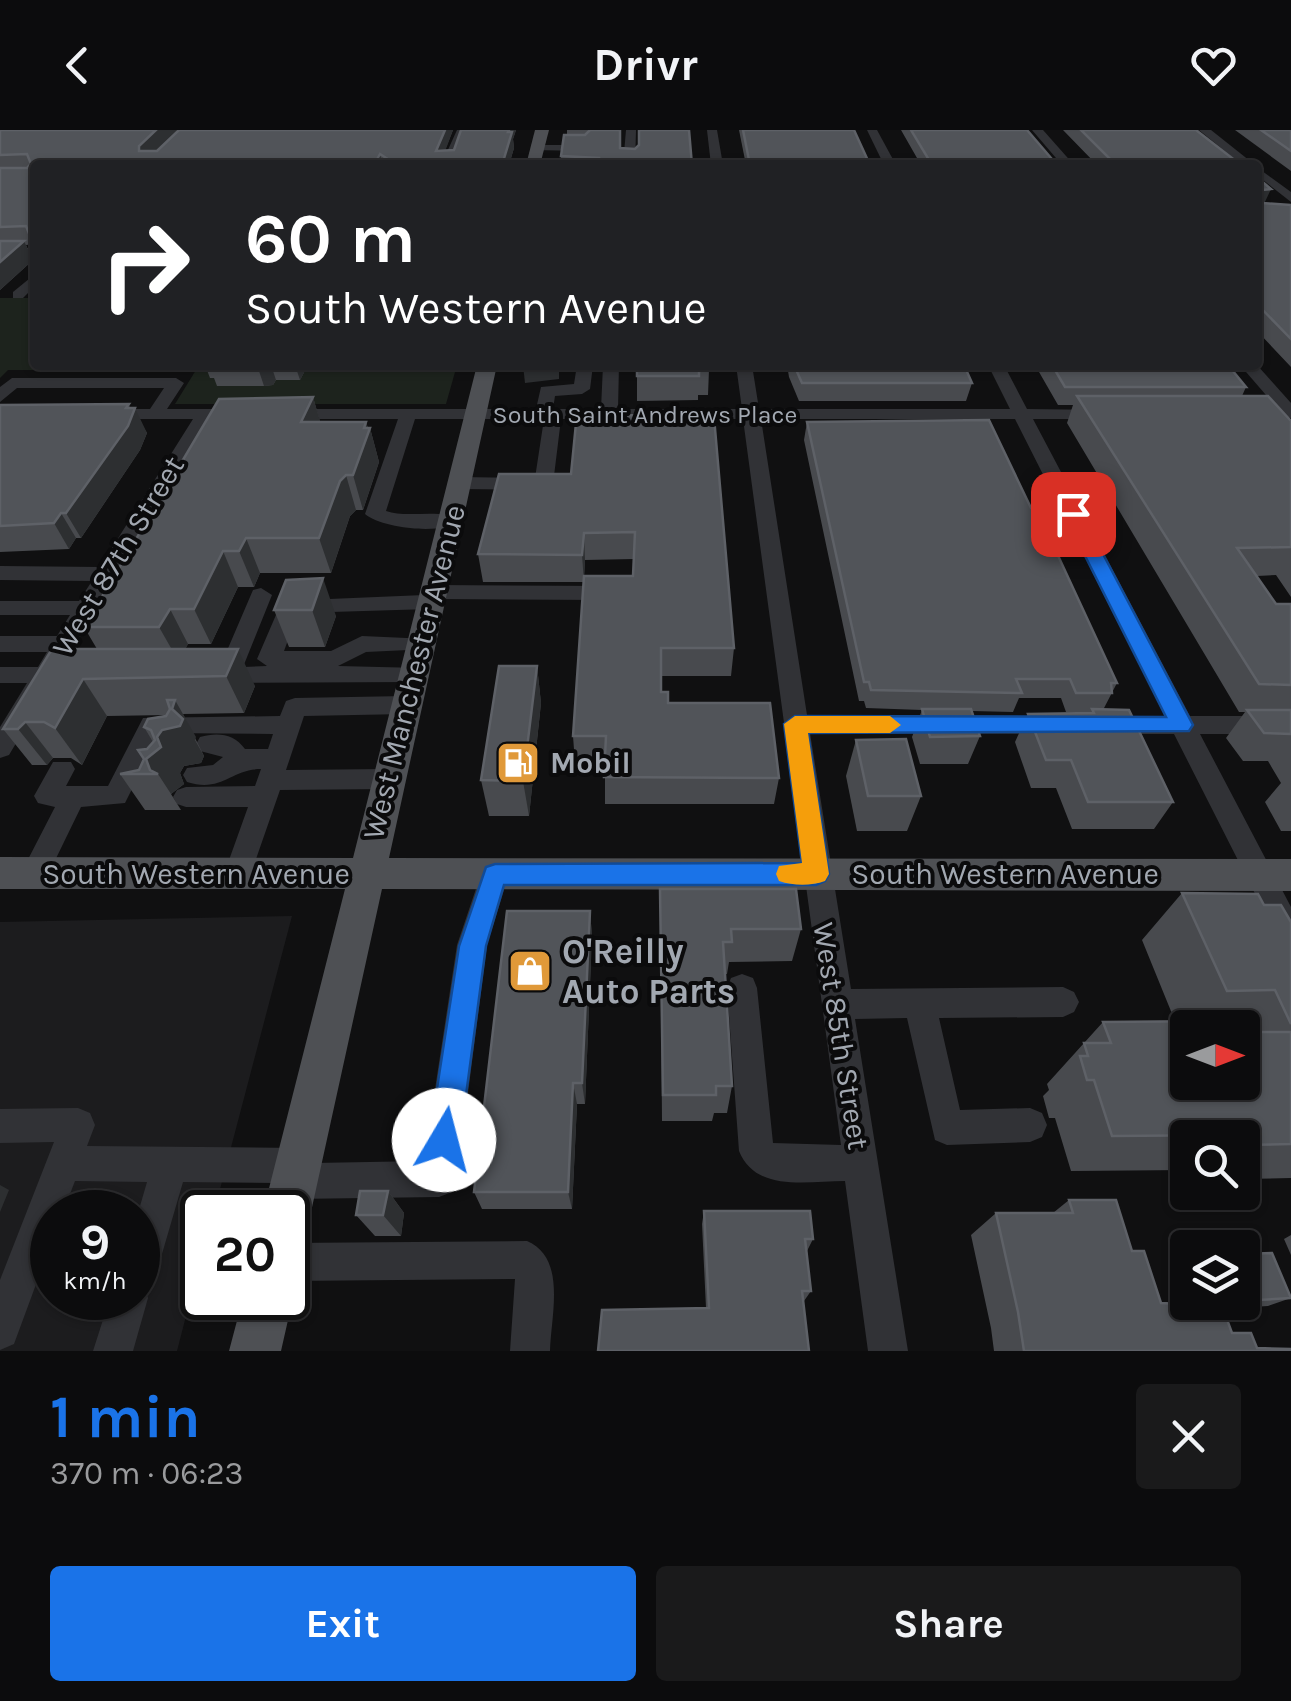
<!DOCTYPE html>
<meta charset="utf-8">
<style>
body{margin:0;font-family:Karla,sans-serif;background:#1a1a1b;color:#f1f3f6;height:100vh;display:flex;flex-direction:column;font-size:38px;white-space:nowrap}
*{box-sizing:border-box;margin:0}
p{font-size:32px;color:#9a9b9d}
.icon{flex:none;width:55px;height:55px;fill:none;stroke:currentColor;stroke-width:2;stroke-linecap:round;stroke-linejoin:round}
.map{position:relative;height:1221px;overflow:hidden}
.sheet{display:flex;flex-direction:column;background:#0c0c0d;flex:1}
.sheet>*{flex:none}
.hud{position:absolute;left:30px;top:30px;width:1232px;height:210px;border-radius:10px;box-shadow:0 2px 8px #0004,0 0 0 2px #2c2c2e;background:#202124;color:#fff;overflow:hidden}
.needle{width:65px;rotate:90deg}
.controls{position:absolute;left:1170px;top:880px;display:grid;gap:20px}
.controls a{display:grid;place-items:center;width:90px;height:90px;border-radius:10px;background:#0c0c0d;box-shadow:0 2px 8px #0004,0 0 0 2px #2c2c2e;font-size:50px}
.speed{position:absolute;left:30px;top:1060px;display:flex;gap:20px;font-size:50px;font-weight:700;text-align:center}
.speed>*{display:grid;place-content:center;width:130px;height:130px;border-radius:50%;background:#0c0c0d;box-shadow:0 2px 8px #0004,0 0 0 2px #2c2c2e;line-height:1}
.speed small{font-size:25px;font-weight:400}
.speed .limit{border:5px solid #111;border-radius:15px;background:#fff;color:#111}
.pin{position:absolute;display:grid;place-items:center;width:85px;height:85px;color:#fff;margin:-42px;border-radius:20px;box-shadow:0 5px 15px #0006}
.me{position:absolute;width:110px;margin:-55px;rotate:8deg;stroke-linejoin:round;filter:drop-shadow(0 0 8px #0008)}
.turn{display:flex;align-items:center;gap:35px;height:210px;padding:0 50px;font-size:45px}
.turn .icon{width:130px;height:130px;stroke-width:2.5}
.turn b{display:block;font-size:70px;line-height:85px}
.round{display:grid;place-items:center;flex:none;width:105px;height:105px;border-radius:10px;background:#1a1a1b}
.head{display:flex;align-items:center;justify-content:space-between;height:170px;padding:0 50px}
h1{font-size:60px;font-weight:700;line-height:75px;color:#1a73e8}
.action{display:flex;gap:20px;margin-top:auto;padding:20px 50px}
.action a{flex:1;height:115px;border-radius:10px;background:#1a73e8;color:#fff;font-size:40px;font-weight:700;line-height:115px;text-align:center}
.action a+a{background:#1a1a1b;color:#f1f3f6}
header{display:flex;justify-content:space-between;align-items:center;height:130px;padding:0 50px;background:#0c0c0d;font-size:45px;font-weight:700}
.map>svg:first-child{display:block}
.built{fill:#1c1c1e;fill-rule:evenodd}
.green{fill:#1d231d}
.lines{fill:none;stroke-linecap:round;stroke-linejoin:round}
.minor{fill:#313236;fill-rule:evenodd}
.major{fill:#4e5054;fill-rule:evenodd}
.wall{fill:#484a4e;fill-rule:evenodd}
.shaded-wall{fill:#2d2f31}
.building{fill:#515459;stroke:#5e6167;stroke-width:2.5}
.route{fill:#1a73e8;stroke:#114b97;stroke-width:2.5}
.slow{fill:#f59e0b}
.labels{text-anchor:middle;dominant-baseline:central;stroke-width:8;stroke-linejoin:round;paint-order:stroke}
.far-street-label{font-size:25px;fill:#a2a8b1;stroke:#0b0b0c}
.street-label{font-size:30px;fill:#a2a8b1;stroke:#0b0b0c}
.poi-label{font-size:30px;font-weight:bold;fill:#a2a8b1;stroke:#0b0b0c;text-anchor:start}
.near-poi-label{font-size:35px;font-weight:bold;fill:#a2a8b1;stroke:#0b0b0c;text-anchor:start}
</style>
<header><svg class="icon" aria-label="back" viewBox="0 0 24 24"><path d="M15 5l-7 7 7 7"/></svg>Drivr<svg class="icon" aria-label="heart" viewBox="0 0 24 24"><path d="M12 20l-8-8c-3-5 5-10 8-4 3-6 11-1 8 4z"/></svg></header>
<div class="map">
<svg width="1291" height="1221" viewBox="0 0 1291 1221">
<rect width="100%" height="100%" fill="#101011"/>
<path class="built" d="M292,786l-78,296h-12v42l-25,97h-177v-429zM52,1082h86v86h-86z"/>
<path class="green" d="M0,168h35v67h422l-11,39h-271l21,-34h-188l-8,8z"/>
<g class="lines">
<g class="minor">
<path d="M457,0h10l-14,35h-12z"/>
<path d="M626,0h10l-1,35h-12z"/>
<path d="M707,0h10l6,35h-12z"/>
<path d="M867,0h10l19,35h-12z"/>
<path d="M1032,0h11l31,35h-12z"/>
<path d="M1199,0h12l44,35h-13z"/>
<path d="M537,15h47l5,3 -5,3 -51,-1z"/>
<path d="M1258,38l33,24v10l-33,-26z"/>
<rect x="0" y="118" width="35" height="8"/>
<path d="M35,144v12l-12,12h-10v-6z"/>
<path d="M577,235h16l-3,24 -8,5 -27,2 -2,13h48l2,-44h16l-1,44h124l-6,-44h16l7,44h251l-22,-44h16l23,44 79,1v8l-6,1h-67l157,297h101v18h-91l91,173v42l-10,-4 -107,-211h-69l-9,-3 -3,-6 3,-6 9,-3h60l-150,-297h-254l46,296 248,1 9,3 3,6 -3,6 -9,3 -245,-1 41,256 212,-2 11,5 5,10 -5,10 -11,5 -124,1 21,92 70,-2 12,5 5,12 -5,12 -12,5 -83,3 -12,-5 -28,-122 -52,1 53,332h-40l-23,-170c-37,0 -89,12 -106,-30l-12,-163 4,-10 11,-4 11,4 4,10 16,155 68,2 -98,-726h-182l-8,65 -9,6 -85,-1 -9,-6 9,-6 76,1 9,-59h-129l-29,92c22,8 57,-4 75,10 -18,14 -78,8 -96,-7l33,-95h-113l-9,-5 9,-5h251l5,-22 33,-3z"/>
<path d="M1240,235h17l34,38v15l-6,-1z"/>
<path d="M12,248h164l8,5 -17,26h78l9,5 -9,5h-34l-149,248 14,2 4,6 -4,6 -24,2 -43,72 -9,3v-31l27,-44h-27v-16h38l9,-15h-47v-16h57l13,-21h-70v-14h79l13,-20 -92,-1v-14l100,1 93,-148h-88l-9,-5 9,-5h45l14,-21h-147l-17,14v-15z"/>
<path d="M433,455l171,1 11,7 -11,7 -165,-1 -1,8 -8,2 -132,4 -14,38h47l31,-15 67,3 3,5 -3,5 -63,3 -28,14 83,2 4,6 -12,8 -195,1 -12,-8 4,-6 10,-2 33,-77 8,-2 11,7 -29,72 24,-1 -10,-7 25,-58 142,-6 1,-8z"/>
<path d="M406,566l12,9 -12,9 -102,2 -18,54 102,-1 9,3 4,7 -4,7 -9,3 -108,1 -32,92 -10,4 -10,-4 -4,-8 24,-67h-62l-9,-3 -4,-7 4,-7 9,-3 69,-1 6,-17c-30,0 -39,24 -74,13l-4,-7 4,-7 26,-3 10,-8 -23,-6 -4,-7 4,-7c18,-5 34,-3 45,12h23l5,-15 -113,-1 -35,70 -44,4 -36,74 -10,4 -10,-4 -4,-8 34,-66 -17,-4 -4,-7 19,-34h18l4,7 -9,17h42l35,-68 137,-2 6,-15 9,-3z"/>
<path d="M495,732l10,4 4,8 -22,71 -30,234 -5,13 -13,5 -145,2 -13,-5 -4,-11 -94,-1 -26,89 -6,13 -7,3 4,11 -15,53h-40l17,-53h28v-85l9,-31 -72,-1 -12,31h-11v29l-38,103 -14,6v-70l54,-138 -54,1v-34l78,-1 12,5 5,12 -8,21 211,2 12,6 4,9 110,-2 33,-216 24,-71 4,-8z"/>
<path d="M527,1111c40,17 24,74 23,110h-40l5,-72 -227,2v-38z"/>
</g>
<g class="major">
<path d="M535,0h14l-9,35h-14z"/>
<path d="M477,235h20l-108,493 902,1v32l-909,-2 -71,323 -7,17 -16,6v-23h-25l82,-323h-345v-32l353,1z"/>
<path d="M288,1155l5,13 -12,53h-52l14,-53h45z"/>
</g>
</g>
<g class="wall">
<path d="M0,0h453l-8,20h9l7,-20h55l-3,9 1,9 -5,17h-474v81l-1,-2 -8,1 7,15 -33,30z"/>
<path d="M567,0h54v18l71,17h-131v-9l6,-21z"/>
<path d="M739,0h115l16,35h-124z"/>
<path d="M901,0h128h-2l30,35h-136z"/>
<path d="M1060,0h136l45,35h-144l-34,-35z"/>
<path d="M1235,0h56v41z"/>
<path d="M1258,48l7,25 26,2v162l-33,-35z"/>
<path d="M205,235h103l-8,15h-24l-3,5 -9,1h-47l-3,-8h-4z"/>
<path d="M637,235l72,5 -1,25h-10v5l-61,1z"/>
<path d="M787,235h177l8,18 -6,18h-167l-10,-24z"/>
<path d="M1035,235h193l18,22 -4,9 49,25v176l-15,-22 -19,1 19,28h15v227h-10l-16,-29 16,-19 -13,-22h-25l-17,-23 19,-26h-6l-172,-289 6,-18h-15z"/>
<path d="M313,267l7,25h46l2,6h2l9,34 -16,48h-7l-6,6 -19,57h-71l-6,14h-16l-27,57h-23l-3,5 70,37 -11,27 -61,1 21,42 -3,7 -17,3 -4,7 4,11 -13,10 10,16h-36l-25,-36 19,-4 8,-21 6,-7 -9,-15 23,-12 -60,1 -25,49 -11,-7h-18l-6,7h-15l-29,-36 94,-80 -13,-22z"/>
<path d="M0,275l131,3 16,25 -7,17 -59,88h-5l-7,11 -69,3z"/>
<path d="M577,283l157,235 -3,28h-70v16l7,11 111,75 -5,26h-169v-41h-30l-2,-27 11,-154h-101l-5,-28 93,-80zM634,429l-1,17h-49l1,-16z"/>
<path d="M807,292l224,86 86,175 -14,27 70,92 -19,27h-82l-16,-41h-25l-16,-46 13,-28 63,-2h-25l-5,-14h-42l-6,14 -41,-1 8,25 -12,28h-48l-8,-27 10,-27 -56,-2 -2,-7h-5l-55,-261z"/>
<path d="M286,450l50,36 -11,31h-36l-15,-37z"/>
<path d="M537,536l4,37 -12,113h-40l-8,-36z"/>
<path d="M856,610l65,56 -14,35h-50l-11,-55z"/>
<path d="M660,759l141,40 -9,32 -63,1 -2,12h-2l7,112 -5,27h-13l-2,8h-50z"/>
<path d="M1182,763l82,12 27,17v256l-49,1v-41h-54v37l-2,-5 -115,1 -16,-53h-6l-6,-22 6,-6 -2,-6 56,-62 72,-1 -33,-81zM1188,898h54v54z"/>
<path d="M590,781l2,25 -7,168h-8l-5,105h-90l-8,-17z"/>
<path d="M388,1061l16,22 -3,23h-26l-19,-21z"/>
<path d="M1069,1070l63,51 29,52 71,30 25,15 34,3h-297l-3,-23 -20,-93 25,-22h57z"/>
<path d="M704,1081l109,28 -6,12 4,40 -7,10 -98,7 -4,-84z"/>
<path d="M1291,1105v20l-7,-16z"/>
<path d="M1242,1124l49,44 -23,8 -32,2 -2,-6h8z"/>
</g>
<g class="shaded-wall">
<path d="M156,0h23l-34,32 -6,-11v-5z"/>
<path d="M445,0h8l-13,35 -4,-14z"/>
<path d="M509,0h7l-3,9 1,9 -5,17h-7z"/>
<path d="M380,24l2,11h-8z"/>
<path d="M1271,59l-7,15 -6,1 4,-15z"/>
<path d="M35,101v15l-5,-10z"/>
<path d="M24,111l9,19 -33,30v-28z"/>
<path d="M257,235h14l5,15 -3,5 -9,1z"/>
<path d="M295,235h13l-8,15z"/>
<path d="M523,235h36v14l-34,4z"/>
<path d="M313,267l10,34 -22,-9z"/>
<path d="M129,274l4,10 2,-6 12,25 -7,17 -59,88 -15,-25z"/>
<path d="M366,292l3,10 1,-4 9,34 -16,48 -10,-35z"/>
<path d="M346,345l10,35 -6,6 -19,57 -12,-35 21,-57z"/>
<path d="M61,383l15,25 -7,11 -15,-26z"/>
<path d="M584,403l1,27 -1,22 -2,-27z"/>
<path d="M246,408l14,35 -6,14 -15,-36z"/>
<path d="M223,421l15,36 -27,57 -17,-35z"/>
<path d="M323,448l13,38 -11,31 -13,-37z"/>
<path d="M170,479l18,35 -9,18 -20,-35z"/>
<path d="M238,519l17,37 -11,27 -18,-37z"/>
<path d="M537,536l4,37 -12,113 -6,-35z"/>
<path d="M83,549l24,37 -25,49 -27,-37z"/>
<path d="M175,570l21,37 -1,3 9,16 -3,7 -17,3 -4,7 4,11 -13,10 -13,-20 -8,-4 -4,-11z"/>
<path d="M25,592l28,36 -6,7 -29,-36z"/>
<path d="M590,781l2,25 -7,168 -3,-21z"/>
<path d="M573,953l4,21 -5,105 -4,-17z"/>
<path d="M0,1055l9,5 -9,22z"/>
<path d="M388,1061l16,22 -3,23 -18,-21z"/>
</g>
<g class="building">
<path d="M0,0h156l-17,16v5h18l22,-21h266l-9,21 18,-1 7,-20h48l-1,2h4l-10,33h-105l-17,-11 -6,11h-339v66l-5,5 -4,-10 -26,1v-59h27l4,-4 -4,-10 -27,1z"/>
<path d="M590,0h30v18l15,1 4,-4v-15h50l3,35h-94l1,-7 -38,-2 3,-21h21z"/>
<path d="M743,0h111l16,35h-120z"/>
<path d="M911,0h116l30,35h-125z"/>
<path d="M1081,0h115l45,35h-125z"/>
<path d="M1261,0h30v21z"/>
<path d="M1258,48l13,11 -9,1 1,13 28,2v134l-33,-34z"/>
<path d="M0,111h24l-24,21z"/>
<path d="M637,235h72v5l-10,1v5h-62z"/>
<path d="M794,235h170l8,18h-170z"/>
<path d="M1052,235h176l18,22h-181z"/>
<path d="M1077,266h191l23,25v126l-54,1 39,56h15v81l-32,-1z"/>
<path d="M313,267l-12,25h65l-2,6h6l-17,47h-7l-6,6 -21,57h-73l-7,13h-16l-29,58h-24l-11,18h-75l135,-228z"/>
<path d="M129,274l-3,4h9l-7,18 -62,87h-5l-7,10 -54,3v-121z"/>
<path d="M577,283l97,4 4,-4h31v4h5l20,231h-73v44h7v11h102l9,75 -175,-1 2,-41h-33l11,-160h49l2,-44 -51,1 -2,22 -104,-1 21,-80h72z"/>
<path d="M989,290l42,88h5l81,175h-6l1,10h-36l-6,-14h-54l6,14 -151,-3 -2,-8h-5l-57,-260z"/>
<path d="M323,448l-11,32h-38l12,-30z"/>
<path d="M52,519h186l-12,27 -143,3 -28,49 -11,-6h-19l-7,7h-15z"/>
<path d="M499,536h38l-14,115 -42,-1z"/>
<path d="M167,570h8l-3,9 11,10 -3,7 -18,4 -5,7 4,10 -15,12 4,11 8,4h-38l19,-4 5,-11 -6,-9 9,-1 8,-9 -4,-10 -7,-3 4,-8 18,-3 4,-7z"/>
<path d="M922,579h49l9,27 -50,1z"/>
<path d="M1092,579l37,1 44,92h-85l-17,-42h-25l-18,-46 66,-1z"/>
<path d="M1247,580h44v24l-27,-1z"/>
<path d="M906,609l15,57h-53l-12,-56z"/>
<path d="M660,759h136l5,40h-70l1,13h-9l9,144h-16v9h-53z"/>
<path d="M1182,763l76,1 6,11h17l10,17v102l-16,-34 -48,1z"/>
<path d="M507,781h83l-8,172h-9l-5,109h-94z"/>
<path d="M1218,891l4,7h-34v54h54v-50h49v112l-49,1v-7h-3l-1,-3 -126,1 -18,-56h-7l-7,-24h8l-4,-13h27l-8,-21z"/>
<path d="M360,1061h28l-5,24h-27z"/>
<path d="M1069,1070h47l16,51h12l17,52 61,3 10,27h19l6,15 34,1v2h-267l-6,-39 -22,-99h77z"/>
<path d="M704,1081h106l3,28h-8l6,52h-9l7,60h-211l4,-41 107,-2z"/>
<path d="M1272,1123l19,45 -33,2 -16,-38v-8z"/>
</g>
<path class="route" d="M1073,378l9,6 111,211 -4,6 -381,2 21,141 -4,7 -9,4h-312l-18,61 -26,194 -4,11 -12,5 -11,-5 -4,-11 30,-194 27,-79 9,-3 307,-1 -18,-139 11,-8 371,1 -102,-203z"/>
<path class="slow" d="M795,586h95l11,9 -11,8h-82l21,141 -4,7c-14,5 -31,5 -46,0l-3,-7 3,-8 23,-3 -18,-139z"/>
<defs>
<symbol id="fuel-square" viewBox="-11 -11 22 22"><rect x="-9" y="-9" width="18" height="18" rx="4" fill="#e09939" stroke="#0b0b0c"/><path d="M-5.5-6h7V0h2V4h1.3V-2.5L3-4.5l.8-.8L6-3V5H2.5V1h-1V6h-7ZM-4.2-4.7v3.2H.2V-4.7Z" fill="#fff"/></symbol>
<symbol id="shop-square" viewBox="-11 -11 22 22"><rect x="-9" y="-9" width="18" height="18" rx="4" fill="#e09939" stroke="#0b0b0c"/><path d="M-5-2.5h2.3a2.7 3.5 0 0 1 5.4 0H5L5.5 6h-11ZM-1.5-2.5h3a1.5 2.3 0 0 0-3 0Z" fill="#fff"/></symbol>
</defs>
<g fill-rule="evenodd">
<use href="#fuel-square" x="493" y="608" width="50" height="50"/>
<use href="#shop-square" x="505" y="816" width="50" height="50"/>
</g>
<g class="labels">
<g class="far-street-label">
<text x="645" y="284">South Saint Andrews Place</text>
</g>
<g class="street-label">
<text transform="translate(118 426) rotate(-59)">West 87th Street</text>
<text transform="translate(414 542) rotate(-76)">West Manchester Avenue</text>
<text x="196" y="744">South Western Avenue</text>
<text x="1005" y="744">South Western Avenue</text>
<text transform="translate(841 906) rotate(81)">West 85th Street</text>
</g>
<g class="poi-label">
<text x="550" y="633">Mobil</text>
</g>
<g class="near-poi-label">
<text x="562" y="821">O'Reilly<tspan x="562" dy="40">Auto Parts</tspan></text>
</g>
</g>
</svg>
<div class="controls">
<a><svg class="needle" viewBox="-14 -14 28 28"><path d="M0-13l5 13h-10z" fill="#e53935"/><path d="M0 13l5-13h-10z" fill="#9a9b9d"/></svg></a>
<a><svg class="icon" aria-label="search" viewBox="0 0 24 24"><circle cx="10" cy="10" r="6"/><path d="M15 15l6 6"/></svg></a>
<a><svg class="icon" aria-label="layers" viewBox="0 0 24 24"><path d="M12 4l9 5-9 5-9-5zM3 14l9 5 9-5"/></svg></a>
</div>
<div class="speed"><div>9<small>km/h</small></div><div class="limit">20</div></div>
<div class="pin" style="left:1073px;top:384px;background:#d93025"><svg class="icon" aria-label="arrive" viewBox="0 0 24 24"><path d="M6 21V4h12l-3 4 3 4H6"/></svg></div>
<svg class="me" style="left:444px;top:1010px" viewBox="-20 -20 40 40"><circle r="19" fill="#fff"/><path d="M0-13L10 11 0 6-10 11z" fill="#1a73e8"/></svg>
<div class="hud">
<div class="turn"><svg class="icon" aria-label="right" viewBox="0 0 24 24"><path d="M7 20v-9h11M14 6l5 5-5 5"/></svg><div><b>60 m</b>South Western Avenue</div></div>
</div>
</div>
<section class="sheet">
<div class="head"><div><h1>1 min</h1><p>370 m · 06:23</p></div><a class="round"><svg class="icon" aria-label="close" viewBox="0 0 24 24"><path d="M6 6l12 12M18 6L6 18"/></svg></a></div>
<div class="action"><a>Exit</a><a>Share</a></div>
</section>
